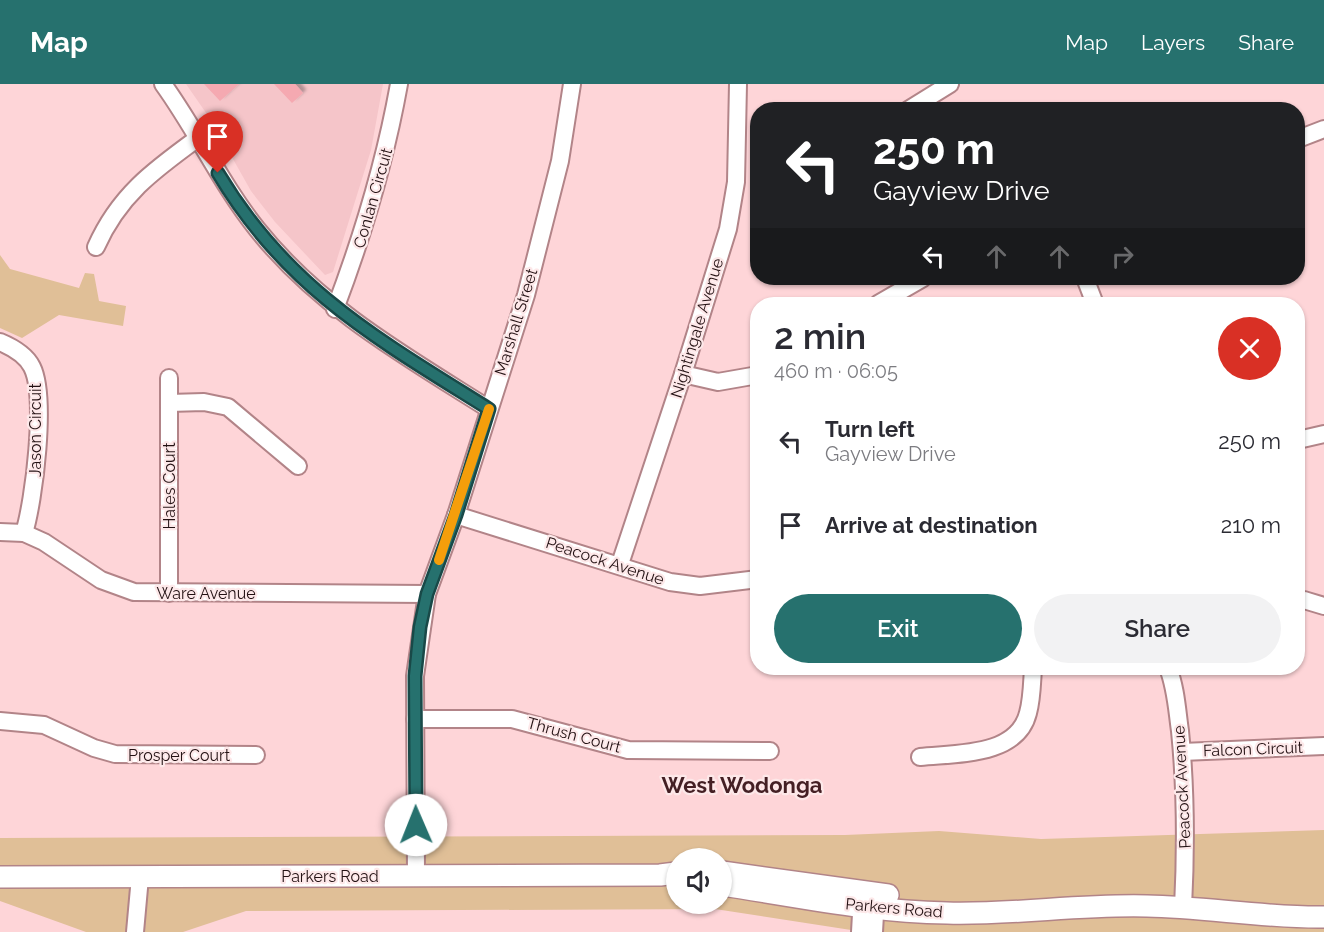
<!DOCTYPE html>
<meta charset="utf-8">
<style>
body{margin:0;font-family:Raleway,sans-serif;background:#f2f2f3;color:#2b2b33;height:100vh;display:flex;flex-direction:column;font-size:22px;white-space:nowrap}
*{box-sizing:border-box;margin:0}
p{font-size:20px;color:#7c7c81}
.icon{flex:none;width:33px;height:33px;fill:none;stroke:currentColor;stroke-width:2;stroke-linecap:round;stroke-linejoin:round}
.map{position:relative;flex:1;overflow:hidden}
.sheet{position:absolute;left:750px;top:213px;width:555px;height:378px;display:flex;flex-direction:column;background:#fff;border-radius:24px;box-shadow:0 2px 4px #0004}
.sheet>*{flex:none}
.guide{position:absolute;left:750px;top:18px;width:555px;height:183px;border-radius:24px;box-shadow:0 2px 4px #0004;background:#202124;color:#fff;overflow:hidden}
.buttons{position:absolute;left:666px;top:764px;display:grid;gap:12px}
.buttons a{display:grid;place-items:center;width:66px;height:66px;border-radius:50%;background:#fff;box-shadow:0 2px 4px #0004;font-size:30px}
.pin{position:absolute;display:grid;place-items:center;width:51px;height:51px;color:#fff;margin:-62px -26px;border-radius:50% 50% 50% 0;rotate:-45deg;box-shadow:0 0 6px #0007}
.pin .icon{rotate:45deg}
.me{position:absolute;width:66px;margin:-33px;rotate:359deg;stroke-linejoin:round;filter:drop-shadow(0 0 4px #0008)}
.turn{display:flex;align-items:center;gap:21px;height:126px;padding:0 24px;font-size:27px}
.turn .icon{width:78px;height:78px;stroke-width:2.5}
.turn b{display:block;font-size:42px;line-height:51px}
.lanes{display:flex;align-items:center;height:57px;padding:0 24px;background:#0003;justify-content:center;gap:30px;direction:ltr}
.lanes .off{opacity:.35}
.round{display:grid;place-items:center;flex:none;width:63px;height:63px;border-radius:32px;background:#f2f2f3}
.overview{display:flex;align-items:center;justify-content:space-between;height:102px;padding:0 24px}
h1{font-size:36px;font-weight:600;line-height:45px}
.button{display:flex;gap:12px;margin-top:auto;padding:12px 24px}
.button a{flex:1;height:69px;border-radius:36px;background:#26716e;color:#fff;font-size:24px;font-weight:600;line-height:69px;text-align:center}
.button a+a{background:#f2f2f3;color:#2b2b33}
ul{padding:0;list-style:none}
li{display:flex;align-items:center;gap:18px;height:84px;padding:0 24px}
li div{flex:1}
li b{display:block;font-size:22px}
li em{font-style:normal}
header{display:flex;align-items:center;gap:36px;box-sizing:border-box;height:84px;padding:0 30px;background:#26716e;color:#fff}
header strong{font-size:28px}
nav{display:flex;gap:33px;margin-inline-start:auto;font-size:21px}
.map>svg:first-child{display:block}
.built{fill:#f5c5c9}
.green{fill:#e0bf97;fill-rule:evenodd}
.building{fill:#f5a9b1;filter:url(#shadow)}
.lines{fill:none;stroke-linecap:round;stroke-linejoin:round}
.minor-casing{stroke:#b28488;stroke-width:20}
.major-casing{stroke:#b28488;stroke-width:24}
.minor{stroke:#fff;stroke-width:16}
.major{stroke:#fff;stroke-width:21}
.route-casing{stroke:#194948;stroke-width:15}
.route{stroke:#26716e;stroke-width:10}
.slow{stroke:#f59e0b;stroke-width:10}
.labels{text-anchor:middle;dominant-baseline:central;stroke-width:4.5;stroke-linejoin:round;paint-order:stroke}
.street-label{font-size:16px;fill:#231113;stroke:#fde8e9}
.district-label{font-size:22px;font-weight:bold;fill:#441f24;stroke:#fde8e9}
</style>
<header>
<strong>Map</strong>
<nav><a>Map</a><a>Layers</a><a>Share</a></nav>
</header>
<div class="map">
<svg width="1324" height="848" viewBox="0 0 1324 848">
<defs>
<filter id="shadow"><feDropShadow dx="3.5" dy="-3.5" stdDeviation="1.5" flood-color="#0004"/></filter>
</defs>
<rect width="100%" height="100%" fill="#fed5d8"/>
<path class="built" d="M186,0h197l-12,66 -38,122 -8,3 -50,-53 -24,-31 -40,-71z"/>
<g class="green">
<path d="M0,171l10,14 69,19 6,-15 9,1 5,27 27,5 -3,20 -64,-11 -37,23 -22,-10z"/>
<path d="M1324,746v102h-460l-149,-23 -469,2 -63,21h-97l-86,-31v-63l845,-3 94,-4 102,8zM676,774h46v45h-46z"/>
</g>
<g class="building">
<path d="M204,0h35l-19,17z"/>
<path d="M274,0h21l8,9 -11,10z"/>
</g>
<g class="lines">
<defs>
<g id="minor">
<path d="M163,0c34,47 58,100 94,145 63,79 148,127 232,180"/>
<path d="M908,26l42,-26"/>
<path d="M1298,55l26,-10"/>
<path d="M96,163c23,-52 58,-77 102,-109"/>
<path d="M1085,194l10,26"/>
<path d="M878,220l45,-26"/>
<path d="M335,225c28,-74 50,-147 64,-225"/>
<path d="M0,258c12,5 26,13 32,25 15,30 2,134 -8,166"/>
<path d="M683,290l35,8 40,-7"/>
<path d="M169,294v215"/>
<path d="M169,319l35,-1 24,5 70,59"/>
<path d="M1298,356l26,-6"/>
<path d="M456,431l214,67 30,4 58,-7"/>
<path d="M0,448l24,1 20,9 57,38 33,12 293,2"/>
<path d="M620,480l63,-190 45,-145 8,-47 2,-98"/>
<path d="M1304,516l20,6"/>
<path d="M1168,584c8,20 9,42 12,63 6,60 6,118 3,177"/>
<path d="M415,635h97l116,31 142,1"/>
<path d="M0,637l44,4 50,23 21,6 141,1"/>
<path d="M1182,668l142,-6"/>
<path d="M920,673c35,-4 97,0 108,-44 4,-14 4,-31 5,-45"/>
<path d="M416,792l-1,-200 12,-82 29,-79 70,-220 34,-134 12,-77"/>
<path d="M135,848l5,-55"/>
<path d="M860,848l2,-36"/>
<path d="M874,848l2,-35"/>
</g>
<g id="major">
<path d="M722,788l166,23"/>
<path d="M0,793l660,-2 16,-2"/>
<path d="M722,801c74,11 149,27 225,28 67,2 133,-9 200,-7 59,1 118,12 177,11"/>
</g>
</defs>
<use href="#minor" class="minor-casing"/>
<use href="#major" class="major-casing"/>
<use href="#minor" class="minor"/>
<use href="#major" class="major"/>
</g>
<g class="lines">
<defs>
<path id="route" d="M218,89c69,116 161,167 271,236l-33,106 -29,79 -7,33 -5,49 1,149"/>
</defs>
<use href="#route" class="route-casing"/>
<use href="#route" class="route"/>
<path class="slow" d="M439,476l50,-151"/>
</g>
<g class="labels">
<g class="street-label">
<text transform="translate(373 114) rotate(-74)">Conlan Circuit</text>
<text transform="translate(516 238) rotate(-73)">Marshall Street</text>
<text transform="translate(697 244) rotate(-73)">Nightingale Avenue</text>
<text transform="translate(35 346) rotate(-90)">Jason Circuit</text>
<text transform="translate(169 402) rotate(-90)">Hales Court</text>
<text transform="translate(605 477) rotate(18)">Peacock Avenue</text>
<text x="206" y="509">Ware Avenue</text>
<text transform="translate(574 651) rotate(15)">Thrush Court</text>
<text transform="translate(1253 665) rotate(-2)">Falcon Circuit</text>
<text x="179" y="671">Prosper Court</text>
<text transform="translate(1182 703) rotate(-93)">Peacock Avenue</text>
<text x="330" y="792">Parkers Road</text>
<text transform="translate(894 824) rotate(5)">Parkers Road</text>
</g>
<g class="district-label">
<text x="742" y="701">West Wodonga</text>
</g>
</g>
</svg>
<div class="buttons">
<a><svg class="icon" aria-label="sound" viewBox="0 0 24 24"><path d="M4 9h4l5-4v14l-5-4H4zM17 9q2 3 0 6"/></svg></a>
</div>
<div class="pin" style="left:218px;top:89px;background:#d93025"><svg class="icon" aria-label="arrive" viewBox="0 0 24 24"><path d="M6 21V4h12l-3 4 3 4H6"/></svg></div>
<svg class="me" style="left:416px;top:741px" viewBox="-20 -20 40 40"><circle r="19" fill="#fff"/><path d="M0-13L10 11 0 6-10 11z" fill="#26716e"/></svg>
<div class="guide">
<div class="turn"><svg class="icon" aria-label="left" viewBox="0 0 24 24"><path d="M17 20v-9H6M10 6l-5 5 5 5"/></svg><div><b>250 m</b>Gayview Drive</div></div>
<div class="lanes"><svg class="icon" aria-label="left" viewBox="0 0 24 24"><path d="M17 20v-9H6M10 6l-5 5 5 5"/></svg><svg class="icon off" aria-label="ahead" viewBox="0 0 24 24"><path d="M12 20V5M6 11l6-6 6 6"/></svg><svg class="icon off" aria-label="ahead" viewBox="0 0 24 24"><path d="M12 20V5M6 11l6-6 6 6"/></svg><svg class="icon off" aria-label="right" viewBox="0 0 24 24"><path d="M7 20v-9h11M14 6l5 5-5 5"/></svg></div>
</div>
<section class="sheet">
<div class="overview"><div><h1>2 min</h1><p>460 m · 06:05</p></div><a class="round" style="background:#d93025;color:#fff"><svg class="icon" aria-label="close" viewBox="0 0 24 24"><path d="M6 6l12 12M18 6L6 18"/></svg></a></div>
<ul>
<li><svg class="icon" aria-label="left" viewBox="0 0 24 24"><path d="M17 20v-9H6M10 6l-5 5 5 5"/></svg><div><b>Turn left</b><p>Gayview Drive</p></div><em>250 m</em></li>
<li><svg class="icon" aria-label="arrive" viewBox="0 0 24 24"><path d="M6 21V4h12l-3 4 3 4H6"/></svg><div><b>Arrive at destination</b></div><em>210 m</em></li>
</ul>
<div class="button"><a>Exit</a><a>Share</a></div>
</section>
</div>
